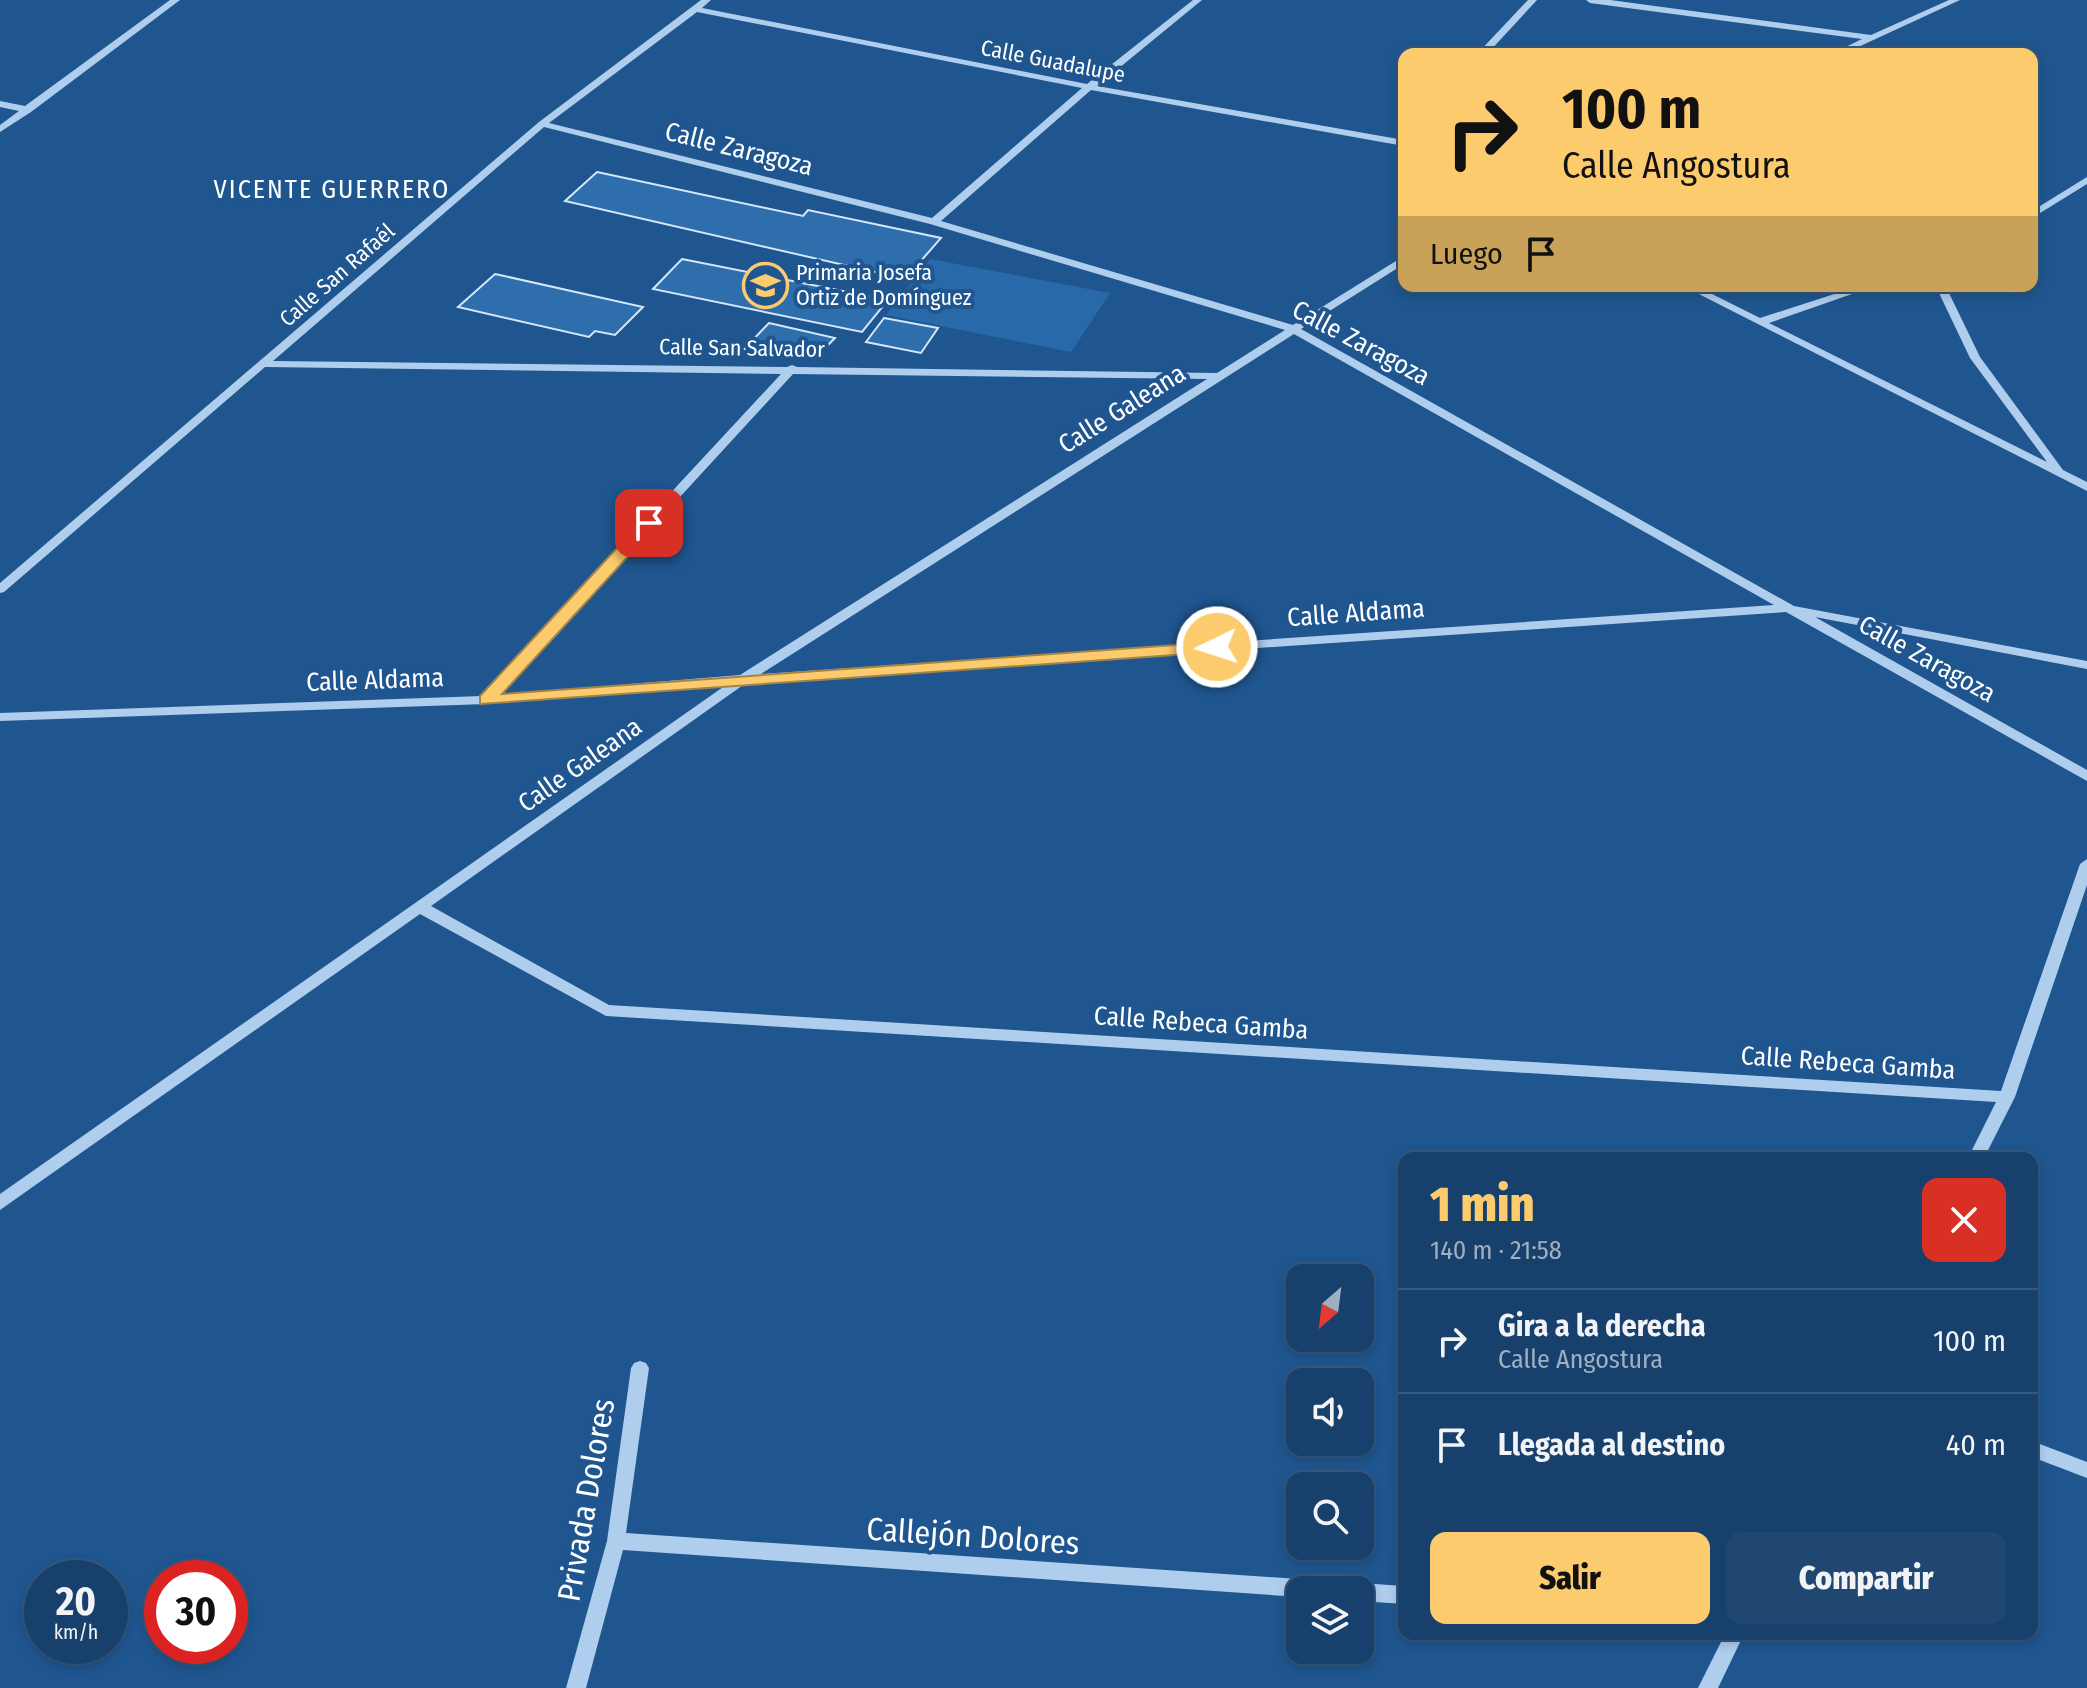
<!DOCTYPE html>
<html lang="es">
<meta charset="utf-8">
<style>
body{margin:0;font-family:"Fira Sans Condensed",sans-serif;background:#204772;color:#f1f3f6;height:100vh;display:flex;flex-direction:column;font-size:30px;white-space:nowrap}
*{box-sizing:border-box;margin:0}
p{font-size:26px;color:#9eafc2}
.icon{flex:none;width:44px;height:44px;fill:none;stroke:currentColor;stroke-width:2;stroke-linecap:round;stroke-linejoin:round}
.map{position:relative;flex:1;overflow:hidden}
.details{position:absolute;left:1398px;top:1152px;width:640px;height:488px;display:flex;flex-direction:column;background:#17406c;border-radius:16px;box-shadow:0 4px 12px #0003,0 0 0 2px #36597f}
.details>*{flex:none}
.top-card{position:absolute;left:1398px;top:48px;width:640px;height:244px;border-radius:16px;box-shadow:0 4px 12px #0003,0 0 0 2px #36597f;background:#fbcb6e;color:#111;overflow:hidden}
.needle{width:52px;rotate:208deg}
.buttons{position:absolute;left:1286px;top:1264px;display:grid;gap:16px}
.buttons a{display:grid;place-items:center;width:88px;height:88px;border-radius:16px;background:#17406c;box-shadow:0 4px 12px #0003,0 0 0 2px #36597f;font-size:40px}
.speed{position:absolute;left:24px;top:1560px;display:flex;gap:16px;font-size:40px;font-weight:700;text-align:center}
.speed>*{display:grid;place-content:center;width:104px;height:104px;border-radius:50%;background:#17406c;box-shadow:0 4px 12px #0003,0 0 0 2px #36597f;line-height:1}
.speed small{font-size:20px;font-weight:400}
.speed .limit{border:12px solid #d22;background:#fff;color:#111}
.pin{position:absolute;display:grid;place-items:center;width:68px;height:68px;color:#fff;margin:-34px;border-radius:16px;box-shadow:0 4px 12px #0006}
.me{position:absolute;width:88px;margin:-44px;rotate:266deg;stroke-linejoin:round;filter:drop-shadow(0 0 6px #0008)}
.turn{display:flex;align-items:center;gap:28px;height:168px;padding:0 32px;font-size:36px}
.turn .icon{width:104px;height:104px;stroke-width:2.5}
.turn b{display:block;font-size:56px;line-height:68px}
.then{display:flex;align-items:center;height:76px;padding:0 32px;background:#0003;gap:16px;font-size:30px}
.round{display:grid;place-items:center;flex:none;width:84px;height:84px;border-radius:16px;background:#204772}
.headline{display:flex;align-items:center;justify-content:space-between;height:136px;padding:0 32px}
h1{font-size:48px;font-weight:800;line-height:60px;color:#fbcb6e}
.action{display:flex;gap:16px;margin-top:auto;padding:16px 32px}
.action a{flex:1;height:92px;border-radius:16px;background:#fbcb6e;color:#111;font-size:32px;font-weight:800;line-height:92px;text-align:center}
.action a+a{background:#204772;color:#f1f3f6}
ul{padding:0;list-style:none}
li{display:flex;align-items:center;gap:24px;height:104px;padding:0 32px;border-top:2px solid #36597f}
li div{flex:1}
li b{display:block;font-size:30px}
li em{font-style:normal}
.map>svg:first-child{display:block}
.green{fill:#2869a9}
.building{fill:#2e6ead;stroke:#d4e7f9;stroke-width:2}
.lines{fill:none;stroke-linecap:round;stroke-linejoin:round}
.minor{fill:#afceed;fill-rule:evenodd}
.route{fill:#fbcb6e;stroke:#a38448;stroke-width:2}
.labels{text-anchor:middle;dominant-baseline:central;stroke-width:8;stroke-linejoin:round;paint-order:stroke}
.far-street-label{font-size:22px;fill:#fff;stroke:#1f5690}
.far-poi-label{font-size:22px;fill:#fff;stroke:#1f5690;text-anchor:start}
.street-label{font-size:26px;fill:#fff;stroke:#1f5690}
.far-quarter-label{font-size:26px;letter-spacing:2px;fill:#fff;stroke:#1f5690}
.near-street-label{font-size:32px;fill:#fff;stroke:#1f5690}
</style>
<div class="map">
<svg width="2087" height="1688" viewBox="0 0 2087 1688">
<rect width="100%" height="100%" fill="#1f5690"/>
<path class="green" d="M930,259l180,34 -39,59 -185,-37z"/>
<g class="building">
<path d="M597,172l206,44 5,-6 133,28 -36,41 -340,-78z"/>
<path d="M682,259l206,41 -26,32 -209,-43z"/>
<path d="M495,274l148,33 -28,28 -20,-4 -6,6 -131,-30z"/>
<path d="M884,318l54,10 -17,25 -55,-11z"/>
<path d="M769,323l66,15 -15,15 -76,-4z"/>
</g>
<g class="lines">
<g class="minor">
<path d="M170,0h10l-149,112 -31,20v-7l19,-14 -19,-4v-6l25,5z"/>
<path d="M701,0h10l-9,8 385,76 106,-84h9l-105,86 307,54v6l-313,-56 -150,131 352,104 111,-69v8l-103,65 493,277 293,55v8l-272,-52 272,153v11l-301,-169 -1040,71 -315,223 178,99 1392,86 79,-227 7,-5v26l-72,212 -31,61h-16l28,-56 -1390,-86 -186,-102 -420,296v-16l726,-509 -240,19 -486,17v-8l482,-17 299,-322 -516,-7 -261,225 -4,1v-10l539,-461zM697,12l385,76 -150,130 -383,-95zM544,127l386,97 355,106 -68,43 -420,-6 -5,-2 -5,2 -514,-6zM1294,334l480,271 -1013,69zM793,374l414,5 -467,296 -242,20z"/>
<path d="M1528,0h9l-50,54h-10z"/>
<path d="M1586,0h24l261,35 78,-35h11l-117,54h-12l31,-15 -272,-36z"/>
<path d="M2087,177v7l-55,34v-7z"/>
<path d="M1683,286h13l64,32 99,-32h16l-106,37 278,139 -77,-104 -31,-65 5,-7h10l-5,7 31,64 83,113 24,12v9z"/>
<path d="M640,1361l6,2 3,5 -23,165 701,48 7,3 2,6h-36v7l-677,-47 -37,138h-20l41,-147 24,-173 3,-5z"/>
<path d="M2032,1441l55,21v16l-55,-21z"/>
<path d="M1360,1583l44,3v18l-44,-3v-11h-8l1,-4z"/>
<path d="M1725,1634h19l-26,54h-20z"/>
</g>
</g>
<path class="route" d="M649,519l8,4 -2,4 -153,167 715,-52 8,5 -8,5 -737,52v-8l163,-176z"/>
<defs>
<symbol id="school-ring" viewBox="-11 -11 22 22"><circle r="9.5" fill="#1f5690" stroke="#fbcb6e" stroke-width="1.5"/><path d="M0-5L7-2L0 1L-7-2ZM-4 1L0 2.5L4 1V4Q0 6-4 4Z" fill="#fbcb6e"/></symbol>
</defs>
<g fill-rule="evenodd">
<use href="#school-ring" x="740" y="260" width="51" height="51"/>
</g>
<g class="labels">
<g class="far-street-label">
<text transform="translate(1053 61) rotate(11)">Calle Guadalupe</text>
<text transform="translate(337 275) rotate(-41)">Calle San Rafaél</text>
<text transform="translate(742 348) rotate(1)">Calle San Salvador</text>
</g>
<g class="far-poi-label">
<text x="796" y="272">Primaria Josefa<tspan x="796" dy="25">Ortiz de Domínguez</tspan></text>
</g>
<g class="street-label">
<text transform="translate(739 149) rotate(14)">Calle Zaragoza</text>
<text transform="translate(1361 343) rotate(28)">Calle Zaragoza</text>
<text transform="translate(1122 409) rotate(-32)">Calle Galeana</text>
<text transform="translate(1356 613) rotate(-4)">Calle Aldama</text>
<text transform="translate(1927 659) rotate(29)">Calle Zaragoza</text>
<text transform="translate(375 680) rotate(-2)">Calle Aldama</text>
<text transform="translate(580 765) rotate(-35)">Calle Galeana</text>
<text transform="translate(1201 1023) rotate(4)">Calle Rebeca Gamba</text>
<text transform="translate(1848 1063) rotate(4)">Calle Rebeca Gamba</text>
</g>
<g class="far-quarter-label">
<text x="332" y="189">VICENTE GUERRERO</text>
</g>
<g class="near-street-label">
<text transform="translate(586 1500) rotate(-80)">Privada Dolores</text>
<text transform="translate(973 1536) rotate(4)">Callejón Dolores</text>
</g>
</g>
</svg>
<div class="buttons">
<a><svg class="needle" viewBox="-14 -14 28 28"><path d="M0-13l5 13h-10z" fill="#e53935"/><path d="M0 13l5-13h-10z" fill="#9eafc2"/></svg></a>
<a><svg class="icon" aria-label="sound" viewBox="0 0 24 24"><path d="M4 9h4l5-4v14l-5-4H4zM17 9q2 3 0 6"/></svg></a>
<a><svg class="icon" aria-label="search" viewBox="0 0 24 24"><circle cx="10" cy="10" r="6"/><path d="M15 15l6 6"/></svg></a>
<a><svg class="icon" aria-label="layers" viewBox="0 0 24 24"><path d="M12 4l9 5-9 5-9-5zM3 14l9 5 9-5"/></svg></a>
</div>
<div class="speed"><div>20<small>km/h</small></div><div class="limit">30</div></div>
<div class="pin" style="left:649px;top:523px;background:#d93025"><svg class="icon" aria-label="arrive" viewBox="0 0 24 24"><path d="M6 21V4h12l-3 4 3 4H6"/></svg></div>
<svg class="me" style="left:1217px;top:647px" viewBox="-20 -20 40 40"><circle r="17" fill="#fbcb6e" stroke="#fff" stroke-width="3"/><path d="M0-11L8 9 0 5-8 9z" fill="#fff"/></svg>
<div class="top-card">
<div class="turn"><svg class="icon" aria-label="right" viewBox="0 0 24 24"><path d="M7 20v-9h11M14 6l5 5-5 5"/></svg><div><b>100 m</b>Calle Angostura</div></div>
<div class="then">Luego<svg class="icon" aria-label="arrive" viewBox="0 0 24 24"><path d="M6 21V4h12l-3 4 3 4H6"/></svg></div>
</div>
<section class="details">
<div class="headline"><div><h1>1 min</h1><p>140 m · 21:58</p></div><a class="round" style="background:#d93025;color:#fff"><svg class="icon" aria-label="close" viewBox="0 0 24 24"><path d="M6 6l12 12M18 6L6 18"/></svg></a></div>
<ul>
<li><svg class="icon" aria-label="right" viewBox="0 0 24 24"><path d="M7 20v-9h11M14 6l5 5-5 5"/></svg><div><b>Gira a la derecha</b><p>Calle Angostura</p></div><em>100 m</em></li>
<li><svg class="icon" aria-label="arrive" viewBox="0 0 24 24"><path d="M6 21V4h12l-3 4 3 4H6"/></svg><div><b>Llegada al destino</b></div><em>40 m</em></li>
</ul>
<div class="action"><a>Salir</a><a>Compartir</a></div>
</section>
</div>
